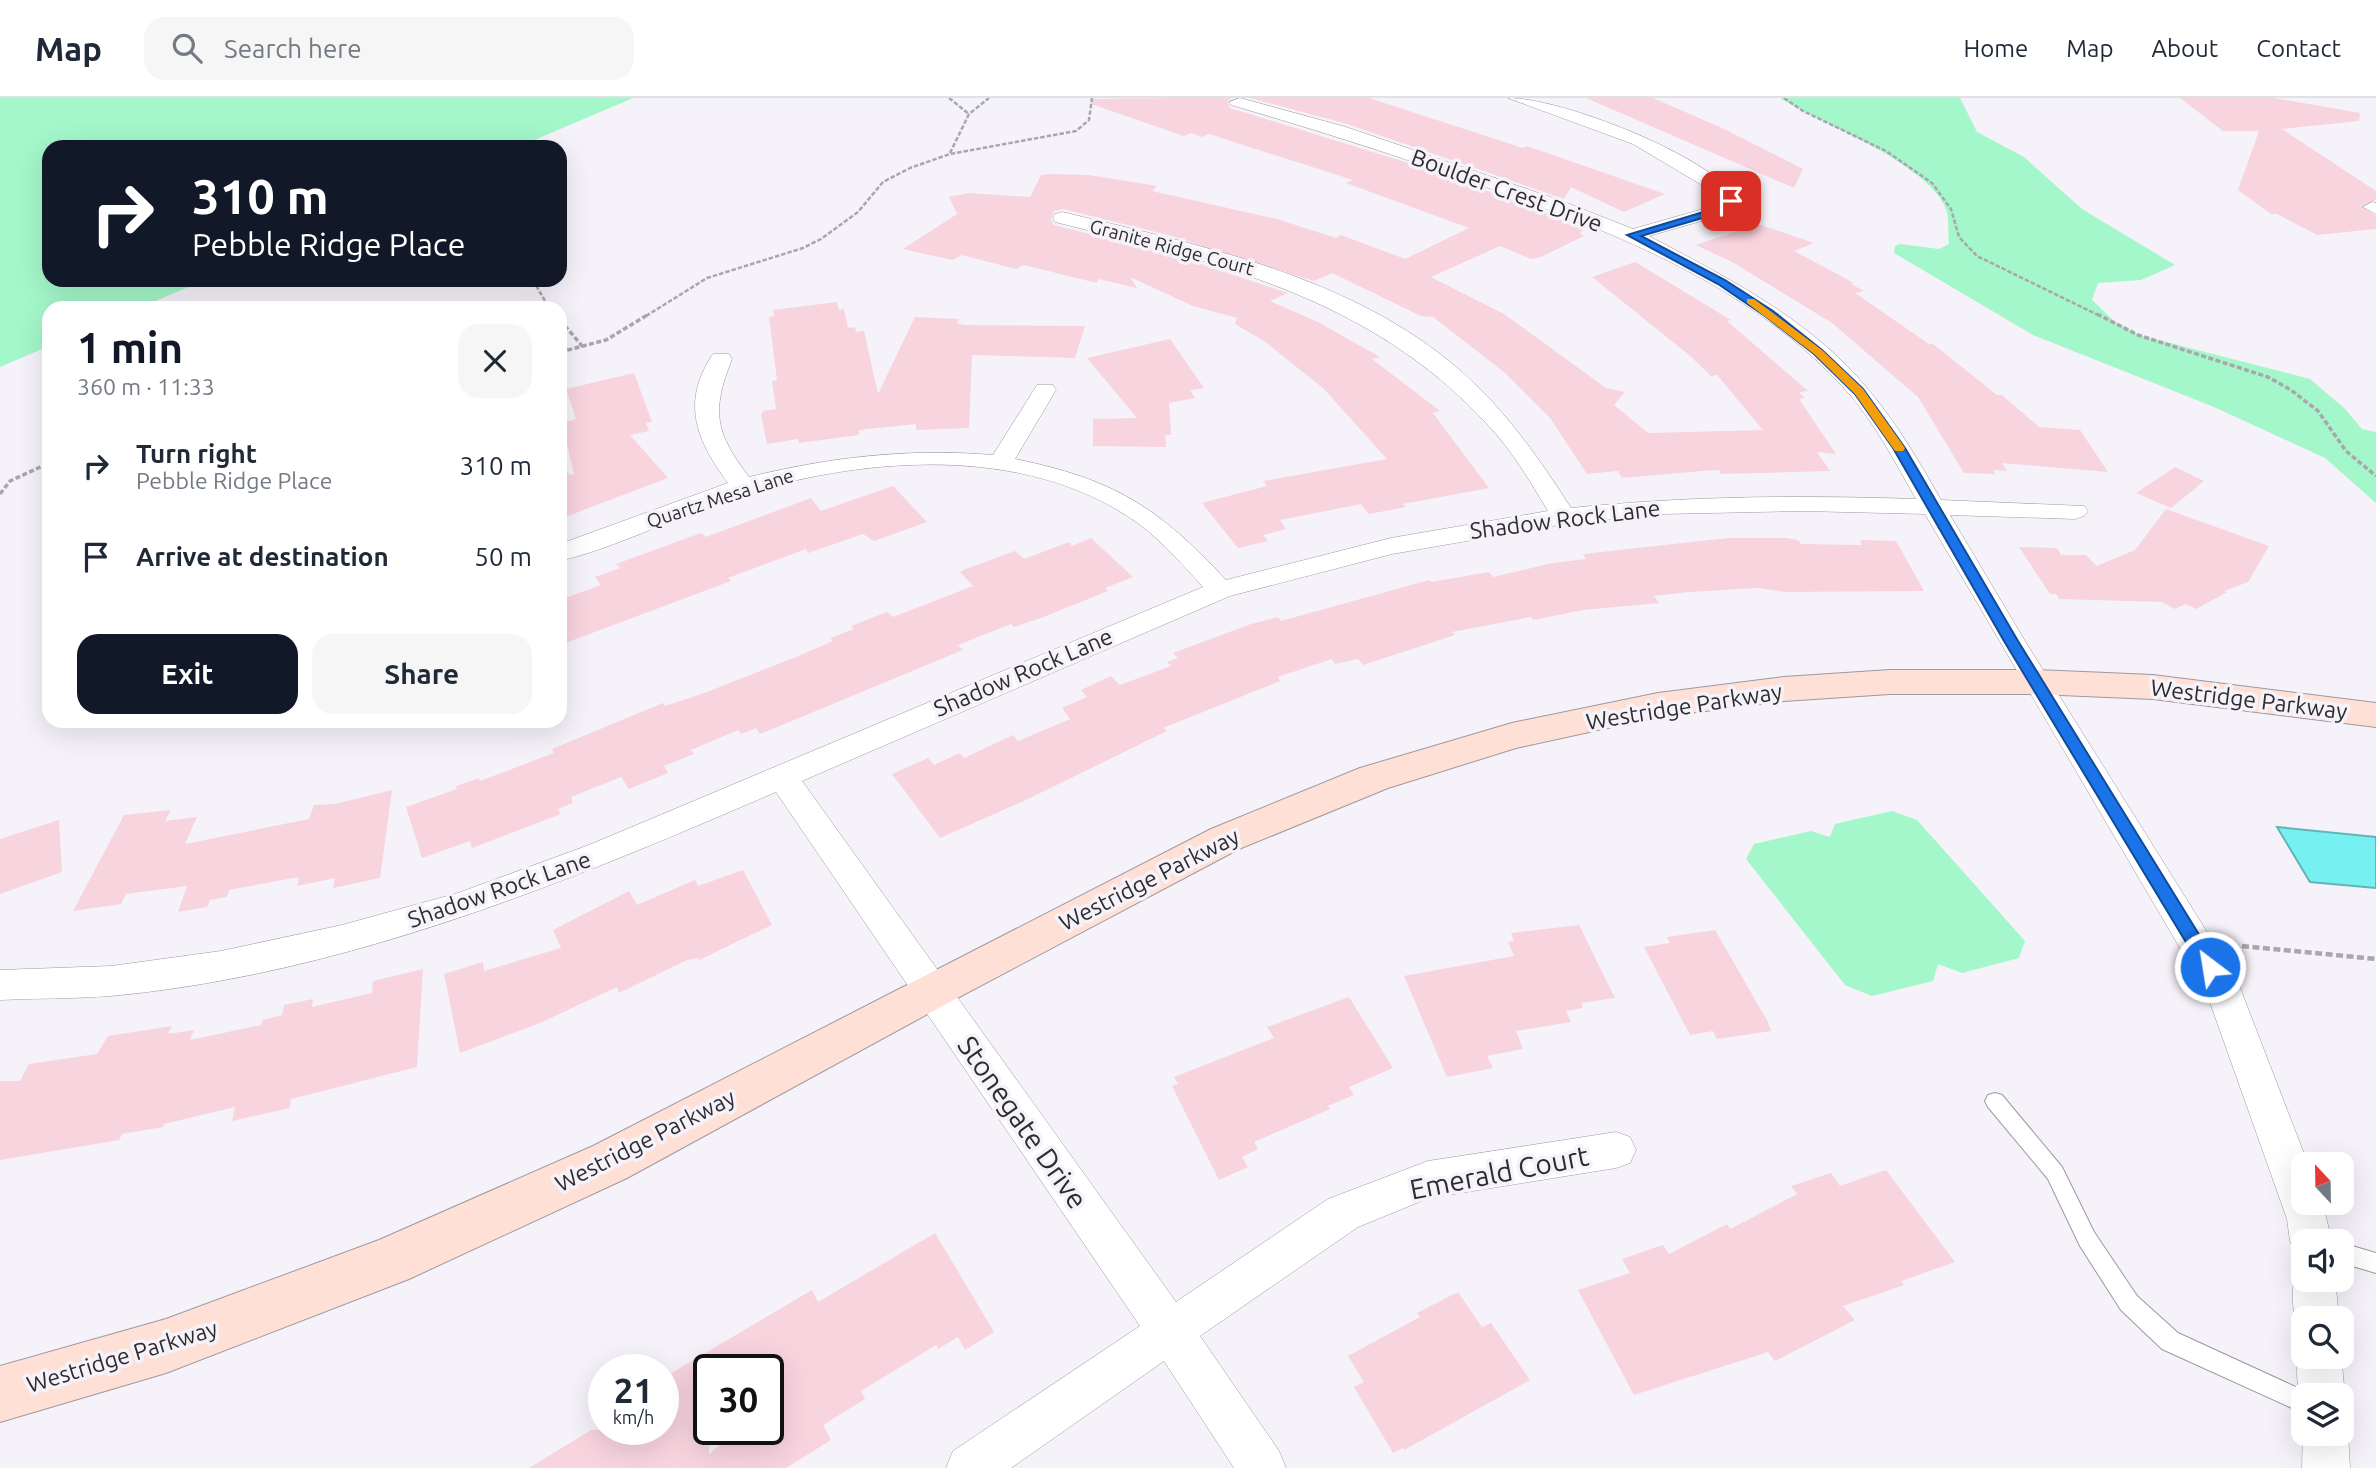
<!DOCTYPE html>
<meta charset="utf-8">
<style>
body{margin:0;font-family:Ubuntu,sans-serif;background:#f6f6f7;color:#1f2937;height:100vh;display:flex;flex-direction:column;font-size:26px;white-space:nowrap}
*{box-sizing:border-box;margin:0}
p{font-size:23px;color:#747a83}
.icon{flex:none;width:38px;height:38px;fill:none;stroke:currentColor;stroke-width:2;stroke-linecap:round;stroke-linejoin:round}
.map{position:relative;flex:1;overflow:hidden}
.panel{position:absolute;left:42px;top:203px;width:525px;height:427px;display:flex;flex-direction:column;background:#fff;border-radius:21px;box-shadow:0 7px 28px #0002}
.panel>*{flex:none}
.top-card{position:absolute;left:42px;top:42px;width:525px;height:147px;border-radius:21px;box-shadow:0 7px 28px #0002;background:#111827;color:#fff;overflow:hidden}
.needle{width:46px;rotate:338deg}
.tools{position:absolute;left:2291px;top:1054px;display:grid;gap:14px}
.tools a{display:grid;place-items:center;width:63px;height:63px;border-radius:14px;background:#fff;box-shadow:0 7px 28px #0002;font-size:35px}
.speed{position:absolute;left:588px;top:1256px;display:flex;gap:14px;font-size:35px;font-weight:700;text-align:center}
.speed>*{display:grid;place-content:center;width:91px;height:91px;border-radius:50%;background:#fff;box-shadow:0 7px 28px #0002;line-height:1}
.speed small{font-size:18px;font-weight:400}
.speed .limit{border:4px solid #111;border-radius:10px;background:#fff;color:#111}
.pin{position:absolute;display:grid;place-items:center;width:60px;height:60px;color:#fff;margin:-30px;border-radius:14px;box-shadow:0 4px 10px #0006}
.me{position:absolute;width:77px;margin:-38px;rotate:329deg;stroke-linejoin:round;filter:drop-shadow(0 0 5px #0008)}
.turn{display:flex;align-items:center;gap:24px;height:147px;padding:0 35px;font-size:32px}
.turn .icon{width:91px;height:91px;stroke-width:2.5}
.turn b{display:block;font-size:49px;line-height:60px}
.round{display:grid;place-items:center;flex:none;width:74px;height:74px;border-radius:21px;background:#f6f6f7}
.headline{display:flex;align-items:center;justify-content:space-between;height:119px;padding:0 35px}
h1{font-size:42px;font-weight:600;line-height:52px;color:#111827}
.button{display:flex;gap:14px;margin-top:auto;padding:14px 35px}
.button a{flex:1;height:80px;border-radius:21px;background:#111827;color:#fff;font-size:28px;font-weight:600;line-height:80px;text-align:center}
.button a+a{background:#f6f6f7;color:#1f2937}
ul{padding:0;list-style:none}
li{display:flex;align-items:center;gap:21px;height:91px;padding:0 35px}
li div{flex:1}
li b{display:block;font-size:26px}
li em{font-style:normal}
header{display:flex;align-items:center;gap:42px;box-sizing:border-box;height:98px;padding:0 35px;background:#fff;border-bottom:2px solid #e0e1e3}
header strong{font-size:33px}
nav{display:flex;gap:38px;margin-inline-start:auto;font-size:24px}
.search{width:490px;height:63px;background:#f6f6f7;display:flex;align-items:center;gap:18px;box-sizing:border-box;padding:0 24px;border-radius:21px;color:#747a83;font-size:26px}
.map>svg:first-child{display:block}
.green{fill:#a4f7cb}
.water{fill:#77f0f2;stroke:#61b5b7;stroke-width:2}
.building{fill:#f8d4df;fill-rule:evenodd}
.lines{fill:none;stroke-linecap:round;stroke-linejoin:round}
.lane-casing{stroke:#9d999f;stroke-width:2}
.street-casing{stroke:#9d999f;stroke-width:1}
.secondary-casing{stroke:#9d999f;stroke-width:2}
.path-far2{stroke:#a9a6ac;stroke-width:2.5;stroke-dasharray:4.5 2;stroke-linecap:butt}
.path-far1{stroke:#a9a6ac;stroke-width:3.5;stroke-dasharray:5 2.5;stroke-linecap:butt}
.path{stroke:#a9a6ac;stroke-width:4.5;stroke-dasharray:7 3.5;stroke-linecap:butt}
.lane{fill:#fff;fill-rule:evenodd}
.street{fill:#fff;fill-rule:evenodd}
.secondary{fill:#fee0d7;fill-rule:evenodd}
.route{fill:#1a73e8;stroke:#114b97;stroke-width:2}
.slow{fill:#f59e0b}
.labels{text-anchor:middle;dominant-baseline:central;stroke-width:7;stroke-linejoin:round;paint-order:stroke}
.far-street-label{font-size:19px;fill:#2d2c2e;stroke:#f6f2f9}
.street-label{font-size:23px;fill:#2d2c2e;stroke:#f6f2f9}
.near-street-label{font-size:28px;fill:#2d2c2e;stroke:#f6f2f9}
</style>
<header>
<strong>Map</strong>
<div class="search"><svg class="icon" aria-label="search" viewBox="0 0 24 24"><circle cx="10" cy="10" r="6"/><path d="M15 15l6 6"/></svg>Search here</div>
<nav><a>Home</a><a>Map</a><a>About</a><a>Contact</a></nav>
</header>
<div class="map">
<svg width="2376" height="1370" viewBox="0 0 2376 1370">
<rect width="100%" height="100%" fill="#f6f2f9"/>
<g class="green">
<path d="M0,0h633l-115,49h-469v133h156l-66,28h-90v38l-49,21z"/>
<path d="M1780,0h180l17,34 47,25 58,52 93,56 -34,15 -43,3 -6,17 22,21 25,14 171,44 34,29 18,21 14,3v71l-51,-45 -111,-51 -181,-72 -139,-82 1,-7 5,-2 39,5 10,-5c-1,-10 0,-22 -2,-32 -12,-46 -127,-89 -167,-114z"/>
<path d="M1892,713l25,9 108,121 -6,17 -57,15 -24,-9 -5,17 -61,15 -27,-11 -99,-126 8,-15 57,-13 19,6 5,-13z"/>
</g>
<path class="water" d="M2277,729l99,10v51l-66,-6z"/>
<g class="building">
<path d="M1184,0h48l-5,3 3,7 175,54 156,55 22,14 -4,2 5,3 -43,21 -10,2 -31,-13 -69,31 73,37 102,74 19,4 -11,13 34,28 115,-3 -46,-55 -6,1 -22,-21 -97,-78 43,-15 96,58 -4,1 81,70 -9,1 6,6 -6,1 37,55 -19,-2 13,19 -109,3 -2,-4 -17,1 -80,7 -4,-7 -31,3 -37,-56 -46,-46 -71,-55 -12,-1 -89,-43 -18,8 -146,-46 -105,-26 -9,2 -3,8 3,6 119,30 115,38 -18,8 48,21 62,35 -8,2 68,52 -7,2 56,75 -86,16 3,3 -37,7 -8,-10 -81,16 6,9 -23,6 5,6 -30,7 -36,-45 65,-17 -4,-5 124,-22 -63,-70 -60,-48 -29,-17 2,-6 -44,-12 -63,-29 7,11 -39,-9 -1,4 -73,-18 -8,4 -54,-14 -10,5 -49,-11 54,-35 -8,-17 20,-4 61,4 11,-22 10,-1 38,1 68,11 -5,5 125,28 59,19 5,-3 64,24 64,-31 -123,-45 7,-3 -144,-46 -7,3 -11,-4 -7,3 -93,-32 1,-5z"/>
<path d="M1250,0h119l154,50 4,-2 138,48 -41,18 -53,-25 -7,12 -217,-75z"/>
<path d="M1586,0h67l69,30 81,41 -9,19z"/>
<path d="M2180,0h94l86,15 -1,8 -77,8 94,62v9l-15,6 15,10v13l-59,6 -40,-21h-6l-33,-24 21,-59h-36z"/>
<path d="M1758,126l56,19 -20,8 60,32 -3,1 13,7 -9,2 74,51h4l64,51h5l37,32 41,3 28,42 -106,-9 5,8 -14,-1 2,4 -31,-1 -46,-76 -86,-74 -98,-60 -38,-18z"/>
<path d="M837,204l2,8 5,-1 4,19 7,-1 1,5 8,-1 14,63 37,-77 44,2 -2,4 6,2 122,1 -10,32 -103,-3 -3,73 -53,2v-6l-57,6v5l-60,8 -1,-4 -31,5 -6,-29 2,-4 13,-2 -4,-28 5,-1 -8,-63 5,-1 -1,-6z"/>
<path d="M1170,241l34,49 -14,2 5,8 -26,5 2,32h-6l1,12 -73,-1v-27l44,-1 -50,-60z"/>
<path d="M634,275l18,49 -6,1 3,8 -19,4 38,43 -108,41v-58l10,14 4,-1 -12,-51 14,-4 -10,-30z"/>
<path d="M2175,369l29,14 -33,27 -35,-15z"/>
<path d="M893,388l34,36 -53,19 -11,-7 -55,19 -2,-4 -78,29 3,3 -171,64v-45l41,-15 -6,-8 25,-9 -4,-4 85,-31 5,4 105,-39 10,13z"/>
<path d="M2166,411l103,37 -21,36 -24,9 3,1 -31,17 -11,-5 -10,5 -13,-7 -103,-3 -3,-5h-6l-31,-47 38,1 4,7h25l11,11 38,-16z"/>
<path d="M1091,440l42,39 -28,11 3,3 -67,27 -27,9 -3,-3 -53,21 5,5 -203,84 -4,-6 -15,6 -3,-4 -47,20 3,4 -30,12 4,7 -39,16 -8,-12 -50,20 2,6 -15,6 3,5 -89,34 -2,-7 -48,17 -16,-51 51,-18 -1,-3 23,-8 1,3 74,-28 -2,-4 111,-46 2,3 42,-14 89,-35 37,-16 -3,-3 24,-9 -3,-3 36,-14 6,5 80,-31 -13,-14 3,-2 52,-19 9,8 45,-17 3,4z"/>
<path d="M1728,440h58l12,2 3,4 61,1 -2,-5 36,1 28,50 -139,1 -27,-4 -69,4 -35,4 5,7 -76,7 -50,10 -2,-3 -79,15 3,3 -92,30 -5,-6 -23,5 -3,-5 -54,18 2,4 -117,47 4,3 -139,68 -88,39 -48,-64 36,-16 6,7 26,-12 4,5 49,-23 5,6 52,-22 -8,-11 25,-11 -6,-7 30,-14 9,9 51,-19 -4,-4 11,-4 -5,-5 78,-29 27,-7 3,4 148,-41 2,2 58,-10 4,5 60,-14 33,-4 -3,-5z"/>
<path d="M392,692l-12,88 -47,10 2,-10 -38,8 2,-9 -70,13 -2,7 -17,3 -3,7 -29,5 9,-26 -61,8 -5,10 -48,7 51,-96 47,-5 -6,11 32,-4 -12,27 124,-25 5,-14 21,-1z"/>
<path d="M59,722l3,52 -62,22v-55z"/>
<path d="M743,772l29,55 -73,35 -1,-2 -11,2 -68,33 -2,-6 -77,36 -80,30 -16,-79 39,-12 1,9 77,-23 -8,-18 76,-39 8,14 58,-25 3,6z"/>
<path d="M1579,827l36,73 -34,5 2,5 -17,3 5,11 -55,9 7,18 -36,7 6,12 -46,9 -43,-101 110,-20 -6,-14 6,-1 -3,-8z"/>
<path d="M1715,832l53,92 3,9 -54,8 -4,-8 -23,4 -46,-88 26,-4 -3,-6z"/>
<path d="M423,871l-6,98 -126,32 -1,9 -58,13 3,-14 -71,17 -1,3 -41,7 -3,6 -119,20v-79h20l9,-17 68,-10 11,-18 64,-10 -4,8 26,-4 -4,10 71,-15 2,-5 19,-5 2,-10 29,-6 -1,8 60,-14 1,-12z"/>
<path d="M1349,899l44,71 -44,19 5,8 -26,11 2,3 -76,33 4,7 -16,8 6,10 -29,13 -47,-94 6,-2 -4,-7 100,-39 -7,-11z"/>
<path d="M1886,1072l69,92 -54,19 3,4 -61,21 12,14 -80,41 -7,-9 -134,43 -56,-105 52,-17 -8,-14 41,-14 6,9 58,-30 3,5 67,-35 -6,-8 40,-13 9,13z"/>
<path d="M935,1135l59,99 -29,18 -7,-13 -20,12 -2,-4 -75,46 4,8 -42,26 8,15 -45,28h-257l62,-38h72v-52l149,-88 6,12zM709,1272h59v60h-30l-29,24z"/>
<path d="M1458,1194l24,35 9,-4 39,57 -126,70 -1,-2 -10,5 -39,-66 10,-5 -16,-26 72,-39 -3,-4z"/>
</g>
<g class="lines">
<defs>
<g id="lane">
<path d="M1995,995l7,2 60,72 32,65 43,64 41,37 133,61 -8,1v18l-141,-64 -41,-39 -41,-64 -32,-67 -60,-72 -3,-6 3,-6z"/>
<path d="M2342,1145l34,10v20l-34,-10z"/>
</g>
<g id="street">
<path d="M1240,0l106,29 216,74 71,28 84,-24 4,-5 -4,-6 -84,-50 -125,-46c54,0 203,58 232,103l-11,12 -80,23c77,41 161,83 218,152 29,34 52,73 74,112l143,6 4,5 -4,5 -9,3 -125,-4 75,126 212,339 71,184h-5v38h19l10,39h-29v17l-7,-3 -6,-14 -3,-22 -80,-225 -282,-480 -121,-3 -142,3 -98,10 -172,30 -162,42 -428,185 374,521 152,-103 100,-38 188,-29 14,5 6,13 -6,13 -14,5 -187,30 -71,29 -158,109 79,115 7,17h-52l-70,-107 -153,107h-65l7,-17 187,-125 -364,-534c-213,92 -431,182 -665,204 -37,3 -74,2 -111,4v-30l111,-4 110,-15 121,-26 116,-32 131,-48 614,-258c-20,-22 -40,-45 -64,-63 -114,-83 -284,-67 -410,-25 -56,19 -111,48 -169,62v-17l168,-61c-31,-42 -48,-80 -15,-129h16l3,5c-21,53 -17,73 17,118 82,-20 160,-29 244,-22l44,-70h16l3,5 -41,69c99,20 143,48 211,121l165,-42 157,-27c-18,-30 -37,-62 -61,-87 -117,-127 -271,-162 -432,-202l-2,-4 2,-4 7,-2c137,33 291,64 400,160 44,39 77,86 109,136 115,-12 229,-13 345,-9 -20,-35 -39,-72 -65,-103 -99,-114 -249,-169 -388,-217 -77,-27 -153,-51 -232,-74l-2,-3z"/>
<path d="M2372,104l4,1v11l-13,-7z"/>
<path d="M2303,1165v16h32l4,39h-36v16c-13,-19 -13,-49 -4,-70z"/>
<path d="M2303,1243v15h38l4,39 -3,8v-8h-39v9c-8,-20 -8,-44 0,-63z"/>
<path d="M2342,1319l6,16 2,35h-48l1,-38v3h39z"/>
</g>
<path id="secondary" d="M1890,572h147l116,5 223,28v24l-223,-28 -116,-5h-147l-106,7 -126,16 -142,31 -128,40 -149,61 -293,155 -319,174 -218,101 -243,94 -166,49v-56l166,-47 213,-79 214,-94 618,-317 149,-61 152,-45 146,-30 126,-16z"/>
</defs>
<use href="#lane" class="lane-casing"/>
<use href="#street" class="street-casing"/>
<use href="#secondary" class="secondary-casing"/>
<g class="path-far2">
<path d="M949,0l20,16"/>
<path d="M1784,0l19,13 83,40 46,32 19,26 8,28 18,19 123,60"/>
<path d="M950,55l19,-39 20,-16"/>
<path d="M533,182l16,28"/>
<path d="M646,218l61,-38 96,-30 18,-9 37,-27 25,-30 27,-14 40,-14 126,-23 13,-11 3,-22"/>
</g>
<g class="path-far1">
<path d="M2097,216l41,21 130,42 23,13 27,21 28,40 30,25"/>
<path d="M560,222l23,27"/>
<path d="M560,254l46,-12 43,-26"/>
<path d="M0,396l10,-13 39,-18"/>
</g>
<path class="path" d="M2242,848l134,13"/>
<use href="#lane" class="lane"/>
<use href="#street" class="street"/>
<use href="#secondary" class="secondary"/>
</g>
<path class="route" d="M1728,101l7,2 -9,10 -85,25 84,44 48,31 49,39 41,39 42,59 113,193 198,321 3,5 -3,5h-12l-200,-331 -111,-193 -38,-54 -41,-40 -49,-38 -47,-32 -91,-49 93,-28z"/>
<path class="slow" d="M1747,201h7l68,51 41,39 42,59 -2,3h-8l-40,-57 -41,-40 -67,-51z"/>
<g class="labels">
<g class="far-street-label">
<text transform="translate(1172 149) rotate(15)">Granite Ridge Court</text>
<text transform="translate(720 400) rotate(-18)">Quartz Mesa Lane</text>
</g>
<g class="street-label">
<text transform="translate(1507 92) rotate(20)">Boulder Crest Drive</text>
<text transform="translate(1565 421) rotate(-7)">Shadow Rock Lane</text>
<text transform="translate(1023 574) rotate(-23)">Shadow Rock Lane</text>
<text transform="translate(2249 601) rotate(7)">Westridge Parkway</text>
<text transform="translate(1684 608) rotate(-9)">Westridge Parkway</text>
<text transform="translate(1149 781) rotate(-27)">Westridge Parkway</text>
<text transform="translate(499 791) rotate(-19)">Shadow Rock Lane</text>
<text transform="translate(645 1042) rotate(-27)">Westridge Parkway</text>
<text transform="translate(122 1258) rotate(-17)">Westridge Parkway</text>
</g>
<g class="near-street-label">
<text transform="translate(1023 1024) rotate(55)">Stonegate Drive</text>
<text transform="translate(1499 1074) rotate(-11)">Emerald Court</text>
</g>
</g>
</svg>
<div class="tools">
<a><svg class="needle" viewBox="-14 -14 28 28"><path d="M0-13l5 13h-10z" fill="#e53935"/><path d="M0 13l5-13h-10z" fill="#747a83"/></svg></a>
<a><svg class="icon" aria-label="sound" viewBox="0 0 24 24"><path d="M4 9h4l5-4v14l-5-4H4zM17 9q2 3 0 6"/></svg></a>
<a><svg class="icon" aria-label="search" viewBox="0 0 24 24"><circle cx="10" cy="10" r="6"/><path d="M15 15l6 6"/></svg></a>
<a><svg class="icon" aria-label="layers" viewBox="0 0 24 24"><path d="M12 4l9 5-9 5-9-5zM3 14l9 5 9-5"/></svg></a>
</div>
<div class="speed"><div>21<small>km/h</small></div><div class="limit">30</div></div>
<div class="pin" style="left:1731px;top:103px;background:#d93025"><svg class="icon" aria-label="arrive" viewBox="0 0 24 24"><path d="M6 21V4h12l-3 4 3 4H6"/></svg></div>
<svg class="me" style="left:2210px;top:869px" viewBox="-20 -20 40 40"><circle r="17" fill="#1a73e8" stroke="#fff" stroke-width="3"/><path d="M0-11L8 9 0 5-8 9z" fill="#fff"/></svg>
<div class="top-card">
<div class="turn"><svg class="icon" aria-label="right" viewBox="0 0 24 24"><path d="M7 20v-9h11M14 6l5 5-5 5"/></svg><div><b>310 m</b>Pebble Ridge Place</div></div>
</div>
<section class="panel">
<div class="headline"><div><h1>1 min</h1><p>360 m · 11:33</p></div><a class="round"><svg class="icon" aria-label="close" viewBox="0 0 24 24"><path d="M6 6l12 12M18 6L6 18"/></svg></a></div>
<ul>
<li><svg class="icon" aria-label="right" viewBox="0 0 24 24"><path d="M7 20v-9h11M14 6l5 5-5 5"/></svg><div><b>Turn right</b><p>Pebble Ridge Place</p></div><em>310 m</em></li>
<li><svg class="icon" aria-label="arrive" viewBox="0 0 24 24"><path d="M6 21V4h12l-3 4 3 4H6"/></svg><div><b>Arrive at destination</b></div><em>50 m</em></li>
</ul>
<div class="button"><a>Exit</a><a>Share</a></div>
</section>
</div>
